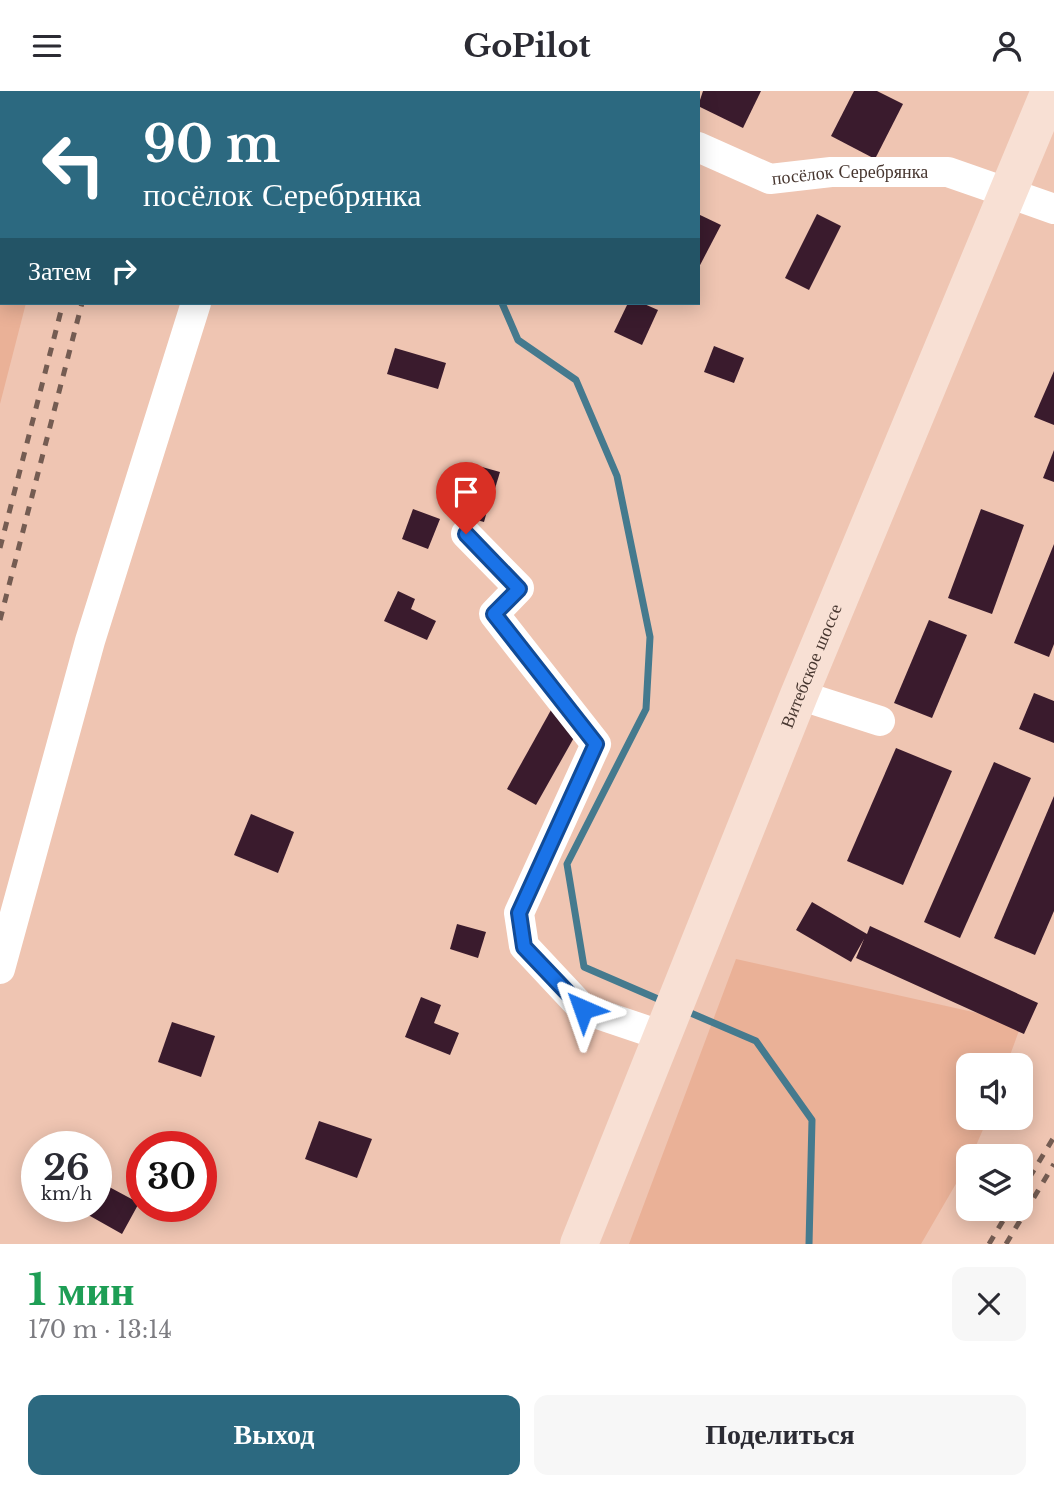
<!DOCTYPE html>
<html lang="ru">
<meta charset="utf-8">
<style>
body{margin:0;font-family:"Libre Baskerville",serif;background:#f7f7f7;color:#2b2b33;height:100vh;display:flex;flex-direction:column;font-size:26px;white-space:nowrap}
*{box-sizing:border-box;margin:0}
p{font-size:23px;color:#7c7c81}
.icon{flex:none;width:38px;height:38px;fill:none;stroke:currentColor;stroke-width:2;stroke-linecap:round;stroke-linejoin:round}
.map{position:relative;height:1153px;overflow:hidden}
.details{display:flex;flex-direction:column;background:#fff;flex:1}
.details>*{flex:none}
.banner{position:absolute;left:0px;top:0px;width:700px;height:214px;box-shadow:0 4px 18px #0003;background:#2c6980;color:#fff;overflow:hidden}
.buttons{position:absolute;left:956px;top:962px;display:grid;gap:14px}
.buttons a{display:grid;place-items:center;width:77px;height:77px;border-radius:14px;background:#fff;box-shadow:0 4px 18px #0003;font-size:35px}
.speed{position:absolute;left:21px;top:1040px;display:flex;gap:14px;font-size:35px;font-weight:700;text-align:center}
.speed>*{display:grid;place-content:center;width:91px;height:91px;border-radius:50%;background:#fff;box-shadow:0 4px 18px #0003;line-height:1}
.speed small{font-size:18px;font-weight:400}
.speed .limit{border:10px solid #d22;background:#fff;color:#111}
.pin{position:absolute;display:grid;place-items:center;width:60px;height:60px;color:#fff;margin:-72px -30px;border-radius:50% 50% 50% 0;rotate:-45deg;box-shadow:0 0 7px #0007}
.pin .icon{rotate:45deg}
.me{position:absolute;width:77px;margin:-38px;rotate:317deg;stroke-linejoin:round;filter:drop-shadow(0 0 5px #0008)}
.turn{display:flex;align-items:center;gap:24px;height:147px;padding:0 28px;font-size:32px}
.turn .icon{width:91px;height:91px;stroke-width:2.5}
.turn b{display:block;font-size:49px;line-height:60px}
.then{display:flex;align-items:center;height:66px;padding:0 28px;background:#0003;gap:14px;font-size:26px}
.round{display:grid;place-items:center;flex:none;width:74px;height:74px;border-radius:14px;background:#f7f7f7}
.head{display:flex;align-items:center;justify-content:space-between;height:119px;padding:0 28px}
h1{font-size:42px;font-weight:700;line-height:52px;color:#1e9e55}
.button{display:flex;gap:14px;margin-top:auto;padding:14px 28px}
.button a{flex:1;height:80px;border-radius:14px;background:#2c6980;color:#fff;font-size:28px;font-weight:700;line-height:80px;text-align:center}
.button a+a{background:#f7f7f7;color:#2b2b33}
header{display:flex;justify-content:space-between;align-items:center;height:91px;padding:0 28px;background:#fff;font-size:32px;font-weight:700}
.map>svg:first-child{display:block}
.green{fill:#eab197}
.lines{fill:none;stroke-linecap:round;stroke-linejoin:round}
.stream{stroke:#457a8e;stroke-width:7}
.building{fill:#3a1b2d}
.path{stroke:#987b6e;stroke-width:4.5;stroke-dasharray:5 5;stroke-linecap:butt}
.minor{stroke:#fff;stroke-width:30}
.major{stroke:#f8e0d4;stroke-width:38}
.rail{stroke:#745c52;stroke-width:5;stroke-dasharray:9 9;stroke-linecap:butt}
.route-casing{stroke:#114b97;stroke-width:18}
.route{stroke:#1a73e8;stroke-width:12}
.labels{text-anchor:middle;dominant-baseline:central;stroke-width:7;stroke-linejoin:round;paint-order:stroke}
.street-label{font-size:18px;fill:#47362f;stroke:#efc5b2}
</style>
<header><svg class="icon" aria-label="menu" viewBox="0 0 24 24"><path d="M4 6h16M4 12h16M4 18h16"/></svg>GoPilot<svg class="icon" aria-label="person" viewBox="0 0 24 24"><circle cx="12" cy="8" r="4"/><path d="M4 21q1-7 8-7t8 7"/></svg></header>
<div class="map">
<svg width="1054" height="1153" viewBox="0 0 1054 1153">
<rect width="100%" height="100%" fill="#efc5b2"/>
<g class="green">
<path d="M0,0h84l-82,2v210h24l-26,101z"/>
<path d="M736,868l255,57 26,-23 10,16 -21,57h-38v52h20l-17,39h-3v6l-47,81h-292z"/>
</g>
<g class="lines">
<g class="stream">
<path d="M315,0l1,2"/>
<path d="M502,212l16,37 58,40 41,96 33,161 -4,72 -79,155 17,103 81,35"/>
<path d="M686,920l70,30 56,79 -3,124"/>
</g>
</g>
<g class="building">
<path d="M703,0h58l-18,37 -45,-22z"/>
<path d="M854,0h23l26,13 -28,55 -44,-23z"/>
<path d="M698,123l23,11 -23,44z"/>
<path d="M817,123l24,12 -32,64 -24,-12z"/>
<path d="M628,212h14l16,7 -16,35 -28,-13z"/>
<path d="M714,255l30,12 -10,25 -30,-11z"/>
<path d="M395,257l51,15 -8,26 -51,-15z"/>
<path d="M1054,280v54l-20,-8z"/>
<path d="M1054,359v32l-11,-4z"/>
<path d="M482,376l18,5 -7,23 -18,-6z"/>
<path d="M465,398l26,8 -7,25 -18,-5 2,-9 -8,-2z"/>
<path d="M413,418l27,10 -12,30 -26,-10z"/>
<path d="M981,418l43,16 -32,89 -44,-16z"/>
<path d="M1054,453v100l-5,13 -35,-14z"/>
<path d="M398,500l17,8 -4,10 25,12 -9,19 -43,-19z"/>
<path d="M929,529l38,15 -35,83 -38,-15z"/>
<path d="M1034,602l20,8v42l-35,-14z"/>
<path d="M551,619l25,24 -40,71 -29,-16z"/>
<path d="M896,657l56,23 -49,114 -56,-24z"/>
<path d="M994,671l37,16 -71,160 -36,-16z"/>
<path d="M1054,705v115l-19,44 -41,-17z"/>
<path d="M251,723l43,18 -16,41 -44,-18z"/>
<path d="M812,811l55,32 3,-8 168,77 -14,31 -168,-76 8,-19 -13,23 -55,-32z"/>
<path d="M457,833l29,8 -8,26 -28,-9z"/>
<path d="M421,906l20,8 -7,18 25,10 -9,22 -45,-18z"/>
<path d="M172,931l43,14 -14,41 -43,-15z"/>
<path d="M319,1030l53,18 -15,39 -52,-19z"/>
<path d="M100,1091l39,21 -17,31 -39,-22 4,-6h9v-17z"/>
</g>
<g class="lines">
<g class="path">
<path d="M61,2v-2"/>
<path d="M0,160l2,-5"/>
</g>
<g class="minor">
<path d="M572,0l4,2"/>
<path id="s1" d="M698,56l72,32 61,-7h117l106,37"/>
<path d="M466,443l53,54 -25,26 102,130 -77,169 5,33 59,63 80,27"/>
<path d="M799,604l81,26"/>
<path d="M0,878l90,-328 106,-338"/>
</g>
<path class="major" id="s2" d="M579,1153l220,-549 251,-604"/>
<g class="rail">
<path d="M118,2v-2"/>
<path d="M136,2l1,-2"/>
<path d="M0,457l63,-245"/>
<path d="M0,529l82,-317"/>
<path d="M1020,1102l34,-56"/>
<path d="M989,1153l21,-35"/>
<path d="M1006,1153l48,-80"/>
</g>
</g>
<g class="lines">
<defs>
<path id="route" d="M466,443l53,55 -25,25 102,130 -77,169 5,34 59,62"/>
</defs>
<use href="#route" class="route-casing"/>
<use href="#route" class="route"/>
</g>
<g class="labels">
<g class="street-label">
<text stroke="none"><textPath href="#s1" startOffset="159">посёлок Серебрянка</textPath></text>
<text stroke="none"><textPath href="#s2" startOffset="623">Витебское шоссе</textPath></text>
</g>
</g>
</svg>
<div class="buttons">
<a><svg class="icon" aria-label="sound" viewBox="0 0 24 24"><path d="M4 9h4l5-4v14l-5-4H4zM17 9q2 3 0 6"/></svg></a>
<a><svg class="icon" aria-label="layers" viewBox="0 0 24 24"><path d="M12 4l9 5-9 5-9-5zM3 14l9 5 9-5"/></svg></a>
</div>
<div class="speed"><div>26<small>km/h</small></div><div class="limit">30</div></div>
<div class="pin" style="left:466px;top:443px;background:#d93025"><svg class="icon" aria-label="arrive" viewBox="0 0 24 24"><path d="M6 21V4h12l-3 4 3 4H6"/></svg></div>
<svg class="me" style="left:583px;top:918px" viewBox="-20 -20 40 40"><path d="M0-17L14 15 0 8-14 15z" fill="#1a73e8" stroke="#fff" stroke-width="4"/></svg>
<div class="banner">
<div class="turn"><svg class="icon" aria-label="left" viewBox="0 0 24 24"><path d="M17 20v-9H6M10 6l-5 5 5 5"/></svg><div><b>90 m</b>посёлок Серебрянка</div></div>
<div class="then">Затем<svg class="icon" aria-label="right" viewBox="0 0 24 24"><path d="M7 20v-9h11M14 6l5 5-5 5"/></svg></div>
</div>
</div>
<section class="details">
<div class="head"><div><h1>1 мин</h1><p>170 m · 13:14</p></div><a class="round"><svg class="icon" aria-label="close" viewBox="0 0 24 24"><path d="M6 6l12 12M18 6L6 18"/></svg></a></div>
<div class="button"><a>Выход</a><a>Поделиться</a></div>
</section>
